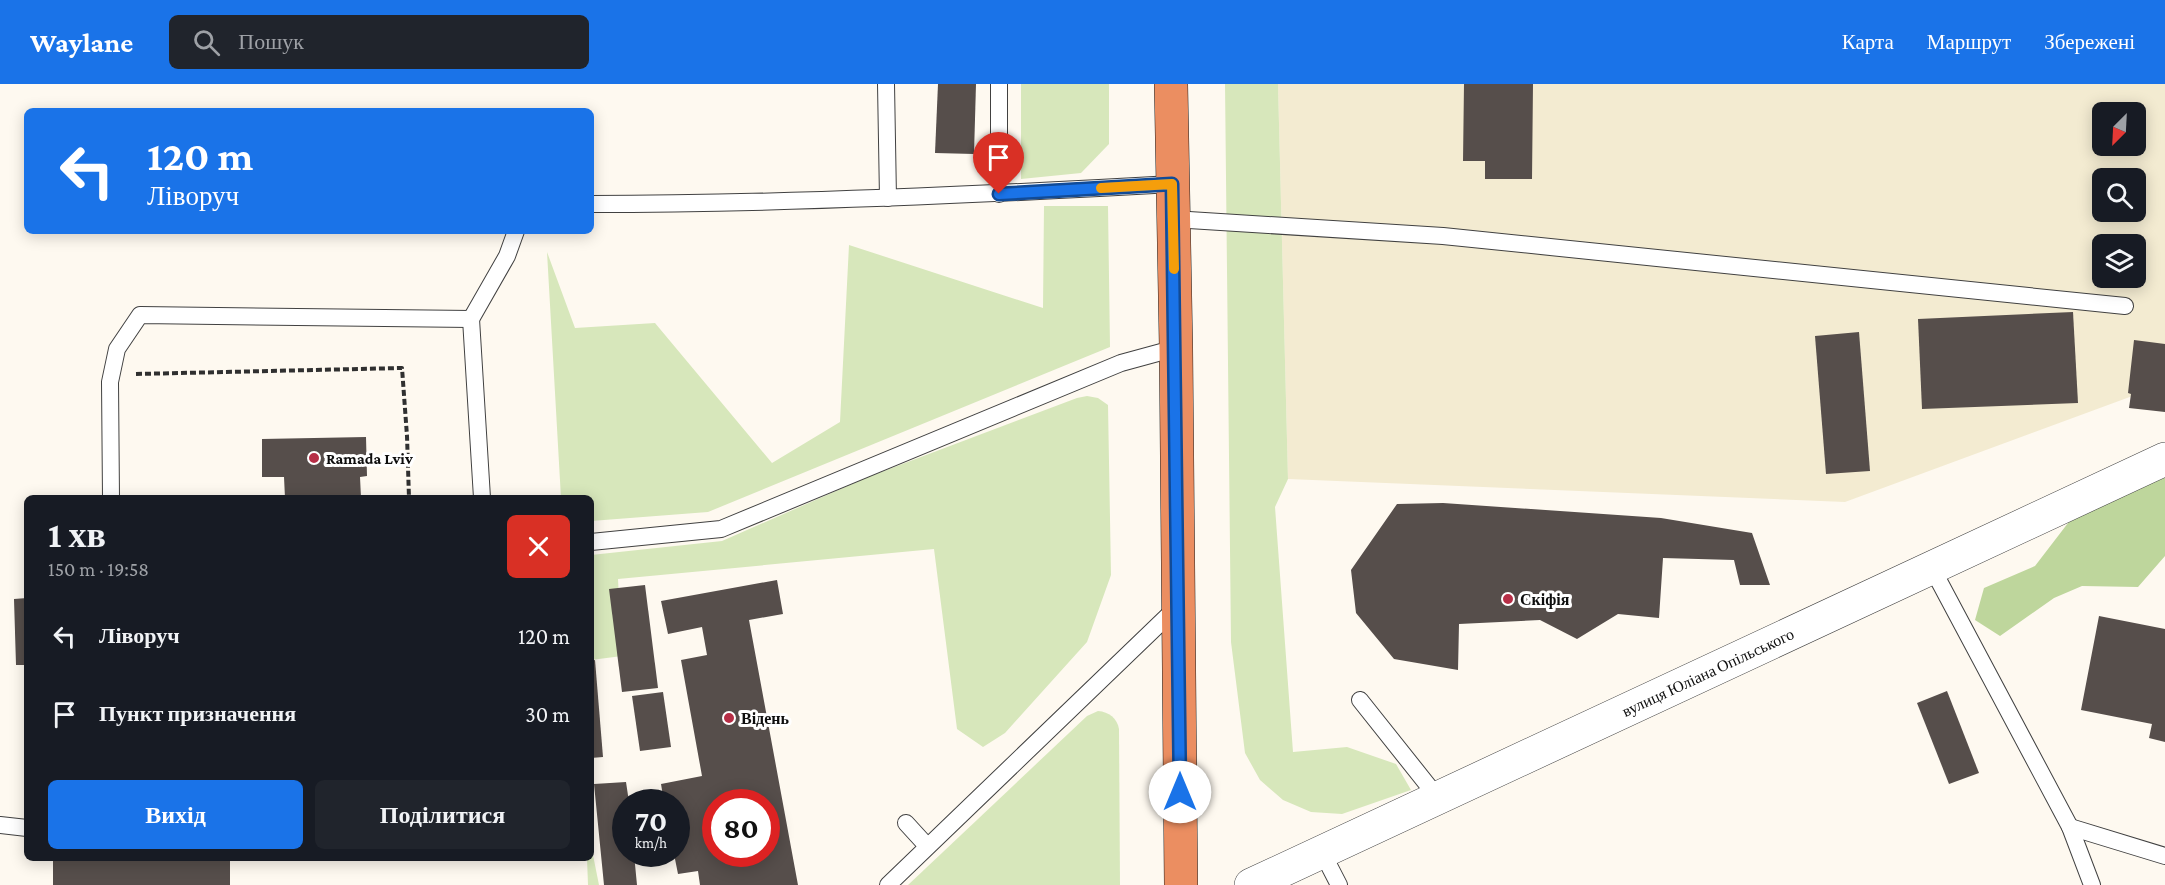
<!DOCTYPE html>
<html lang="uk">
<meta charset="utf-8">
<style>
body{margin:0;font-family:"Crimson Pro",serif;background:#20242c;color:#f1f3f6;height:100vh;display:flex;flex-direction:column;font-size:22px;white-space:nowrap}
*{box-sizing:border-box;margin:0}
p{font-size:20px;color:#9ea1a6}
.icon{flex:none;width:33px;height:33px;fill:none;stroke:currentColor;stroke-width:2;stroke-linecap:round;stroke-linejoin:round}
.map{position:relative;flex:1;overflow:hidden}
.side{position:absolute;left:24px;top:411px;width:570px;height:366px;display:flex;flex-direction:column;background:#171b24;border-radius:9px;box-shadow:0 3px 15px #0003}
.side>*{flex:none}
.guide{position:absolute;left:24px;top:24px;width:570px;height:126px;border-radius:9px;box-shadow:0 3px 15px #0003;background:#1a73e8;color:#fff;overflow:hidden}
.needle{width:39px;rotate:204deg}
.controls{position:absolute;left:2092px;top:18px;display:grid;gap:12px}
.controls a{display:grid;place-items:center;width:54px;height:54px;border-radius:9px;background:#171b24;box-shadow:0 3px 15px #0003;font-size:30px}
.speed{position:absolute;left:612px;top:705px;display:flex;gap:12px;font-size:30px;font-weight:700;text-align:center}
.speed>*{display:grid;place-content:center;width:78px;height:78px;border-radius:50%;background:#171b24;box-shadow:0 3px 15px #0003;line-height:1}
.speed small{font-size:15px;font-weight:400}
.speed .limit{border:9px solid #d22;background:#fff;color:#111}
.pin{position:absolute;display:grid;place-items:center;width:51px;height:51px;color:#fff;margin:-62px -26px;border-radius:50% 50% 50% 0;rotate:-45deg;box-shadow:0 0 6px #0007}
.pin .icon{rotate:45deg}
.me{position:absolute;width:66px;margin:-33px;rotate:0deg;stroke-linejoin:round;filter:drop-shadow(0 0 4px #0008)}
.turn{display:flex;align-items:center;gap:21px;height:126px;padding:0 24px;font-size:27px}
.turn .icon{width:78px;height:78px;stroke-width:2.5}
.turn b{display:block;font-size:42px;line-height:51px}
.round{display:grid;place-items:center;flex:none;width:63px;height:63px;border-radius:9px;background:#20242c}
.overview{display:flex;align-items:center;justify-content:space-between;height:102px;padding:0 24px}
h1{font-size:36px;font-weight:700;line-height:45px}
.primary-button{display:flex;gap:12px;margin-top:auto;padding:12px 24px}
.primary-button a{flex:1;height:69px;border-radius:9px;background:#1a73e8;color:#fff;font-size:24px;font-weight:700;line-height:69px;text-align:center}
.primary-button a+a{background:#20242c;color:#f1f3f6}
ul{padding:0;list-style:none}
li{display:flex;align-items:center;gap:18px;height:78px;padding:0 24px}
li div{flex:1}
li b{display:block;font-size:22px}
li em{font-style:normal}
header{display:flex;align-items:center;gap:36px;box-sizing:border-box;height:84px;padding:0 30px;background:#1a73e8;color:#fff}
header strong{font-size:28px}
nav{display:flex;gap:33px;margin-inline-start:auto;font-size:21px}
.search{width:420px;height:54px;background:#20242c;display:flex;align-items:center;gap:15px;box-sizing:border-box;padding:0 21px;border-radius:9px;color:#9ea1a6;font-size:22px}
.map>svg:first-child{display:block}
.farmland{fill:#f3ebd1;fill-rule:evenodd}
.green{fill:#d7e7bb}
.forest{fill:#bed69c}
.building{fill:#564e4b;fill-rule:evenodd}
.lines{fill:none;stroke-linecap:round;stroke-linejoin:round}
.lane-casing{stroke:#414141;stroke-width:18}
.street-casing{stroke:#414141;stroke-width:34}
.highway-casing{stroke:#1f1f1f;stroke-width:34}
.path{stroke:#303030;stroke-width:4;stroke-dasharray:6 3;stroke-linecap:butt}
.lane{stroke:#fff;stroke-width:16}
.street{stroke:#fff;stroke-width:33}
.highway{stroke:#eb8e61;stroke-width:33}
.route-casing{stroke:#114b97;stroke-width:15}
.route{stroke:#1a73e8;stroke-width:10}
.slow{stroke:#f59e0b;stroke-width:10}
.poi-dot{fill:#b62e46;stroke:#fff;stroke-width:2}
.labels{text-anchor:middle;dominant-baseline:central;stroke-width:6;stroke-linejoin:round;paint-order:stroke}
.poi-label{font-size:16px;font-weight:bold;fill:#0e0e0e;stroke:#fff;text-anchor:start}
.street-label{font-size:16px;fill:#0e0e0e;stroke:#fff}
</style>
<header>
<strong>Waylane</strong>
<div class="search"><svg class="icon" aria-label="search" viewBox="0 0 24 24"><circle cx="10" cy="10" r="6"/><path d="M15 15l6 6"/></svg>Пошук</div>
<nav><a>Карта</a><a>Маршрут</a><a>Збережені</a></nav>
</header>
<div class="map">
<svg width="2165" height="801" viewBox="0 0 2165 801">
<rect width="100%" height="100%" fill="#fef9f0"/>
<path class="farmland" d="M1278,0h887v300l-320,118 -557,-23zM2103,28h33v34h-33zM2103,94h33v34h-33zM2103,160h33v34h-33z"/>
<g class="green">
<path d="M1021,0h88v60l-28,29 -60,6z"/>
<path d="M1225,0h53l10,395 -13,28 18,245 54,-5 49,17 15,26 -69,24 -31,-2 -28,-12 -23,-20 -15,-27 -14,-111z"/>
<path d="M1044,122h64l2,141 -402,165 -117,9v-23h-30l-14,-246 28,76 80,-5 117,140 68,-41 9,-177 194,63z"/>
<path d="M1087,312l11,2 10,7 3,170 -24,67 -82,91 -22,14 -26,-18 -23,-180 -316,30 4,77 -31,4v-105l131,-14 146,-64 209,-79z"/>
<path d="M1098,627c11,1 19,7 21,18l1,156h-212l179,-169z"/>
<path d="M591,761l8,40h-11l-1,-27h4z"/>
</g>
<path class="forest" d="M2165,384v88l-27,31 -56,-1 -28,12 -54,38 -25,-16 9,-32 51,-22 43,-56z"/>
<g class="building">
<path d="M938,0h38l-2,70 -39,-1z"/>
<path d="M1464,0h69l-1,95h-47v-18h-22z"/>
<path d="M2073,228l5,91 -156,6 -4,-90z"/>
<path d="M1859,248l11,139 -44,3 -11,-138z"/>
<path d="M2134,256l31,4v68l-36,-4 2,-14 -3,-1z"/>
<path d="M366,353l1,39 -7,1 1,21h-76l-1,-21h-22v-38z"/>
<path d="M1443,419l218,15 91,15 18,52h-30l-6,-25 -71,-2 -4,60 -41,-4 -41,25 -37,-19 -81,4 -1,46 -64,-11 -38,-46 -5,-43 46,-66z"/>
<path d="M777,496l6,34 -34,6 49,265h-98l-2,-14 -20,3 -4,-20h2v-52h-12l-3,-18 41,-8 -21,-116 26,-5 -5,-28 -34,7 -7,-33zM716,718h50v52h-50z"/>
<path d="M645,501l13,103 -36,4 -13,-103z"/>
<path d="M27,514v67h-11l-2,-66z"/>
<path d="M2099,532l66,13v113l-16,-4 3,-14 -71,-14z"/>
<path d="M595,576l8,97 -12,1v-97z"/>
<path d="M1947,607l32,82 -30,11 -32,-81z"/>
<path d="M663,608l8,55 -31,4 -8,-55z"/>
<path d="M626,698l3,20h-3v52h8l3,31h-33l-10,-101z"/>
<path d="M158,774h72v27h-177v-26z"/>
</g>
<g class="lines">
<defs>
<g id="lane">
<path d="M886,0l2,114"/>
<path d="M999,110v-110"/>
<path d="M591,120c194,0 388,-9 581,-20"/>
<path d="M1173,135l270,17 682,70"/>
<path d="M471,235l11,179"/>
<path d="M111,414l-1,-116 7,-33 23,-34 331,4 36,-63 9,-25"/>
<path d="M591,458l130,-13 400,-166 55,-15"/>
<path d="M1932,484l138,259 22,58"/>
<path d="M1360,616l78,98"/>
<path d="M906,739l21,23"/>
<path d="M0,741l27,3"/>
<path d="M2070,743l95,29"/>
<path d="M1322,768l17,33"/>
<path d="M888,801l291,-280"/>
</g>
<g id="street">
<path id="s1" d="M1251,801l914,-426"/>
</g>
<path id="highway" d="M1171,0l5,264 5,537"/>
</defs>
<use href="#lane" class="lane-casing"/>
<use href="#street" class="street-casing"/>
<use href="#highway" class="highway-casing"/>
<path class="path" d="M136,290l266,-6 5,68 2,62"/>
<use href="#lane" class="lane"/>
<use href="#street" class="street"/>
<use href="#highway" class="highway"/>
</g>
<g class="lines">
<defs>
<path id="route" d="M999,110l173,-10 8,608"/>
</defs>
<use href="#route" class="route-casing"/>
<use href="#route" class="route"/>
<path class="slow" d="M1101,104l71,-4 2,85"/>
</g>
<g class="poi-dot">
<circle cx="314" cy="374" r="6"/>
<circle cx="1508" cy="515" r="6"/>
<circle cx="729" cy="634" r="6"/>
</g>
<g class="labels">
<g class="poi-label">
<text x="326" y="374">Ramada Lviv</text>
<text x="1520" y="515">Скіфія</text>
<text x="741" y="634">Відень</text>
</g>
<g class="street-label">
<text stroke="none"><textPath href="#s1" startOffset="504">вулиця Юліана Опільського</textPath></text>
</g>
</g>
</svg>
<div class="controls">
<a><svg class="needle" viewBox="-14 -14 28 28"><path d="M0-13l5 13h-10z" fill="#e53935"/><path d="M0 13l5-13h-10z" fill="#9ea1a6"/></svg></a>
<a><svg class="icon" aria-label="search" viewBox="0 0 24 24"><circle cx="10" cy="10" r="6"/><path d="M15 15l6 6"/></svg></a>
<a><svg class="icon" aria-label="layers" viewBox="0 0 24 24"><path d="M12 4l9 5-9 5-9-5zM3 14l9 5 9-5"/></svg></a>
</div>
<div class="speed"><div>70<small>km/h</small></div><div class="limit">80</div></div>
<div class="pin" style="left:999px;top:110px;background:#d93025"><svg class="icon" aria-label="arrive" viewBox="0 0 24 24"><path d="M6 21V4h12l-3 4 3 4H6"/></svg></div>
<svg class="me" style="left:1180px;top:708px" viewBox="-20 -20 40 40"><circle r="19" fill="#fff"/><path d="M0-13L10 11 0 6-10 11z" fill="#1a73e8"/></svg>
<div class="guide">
<div class="turn"><svg class="icon" aria-label="left" viewBox="0 0 24 24"><path d="M17 20v-9H6M10 6l-5 5 5 5"/></svg><div><b>120 m</b>Ліворуч</div></div>
</div>
<section class="side">
<div class="overview"><div><h1>1 хв</h1><p>150 m · 19:58</p></div><a class="round" style="background:#d93025;color:#fff"><svg class="icon" aria-label="close" viewBox="0 0 24 24"><path d="M6 6l12 12M18 6L6 18"/></svg></a></div>
<ul>
<li><svg class="icon" aria-label="left" viewBox="0 0 24 24"><path d="M17 20v-9H6M10 6l-5 5 5 5"/></svg><div><b>Ліворуч</b></div><em>120 m</em></li>
<li><svg class="icon" aria-label="arrive" viewBox="0 0 24 24"><path d="M6 21V4h12l-3 4 3 4H6"/></svg><div><b>Пункт призначення</b></div><em>30 m</em></li>
</ul>
<div class="primary-button"><a>Вихід</a><a>Поділитися</a></div>
</section>
</div>
